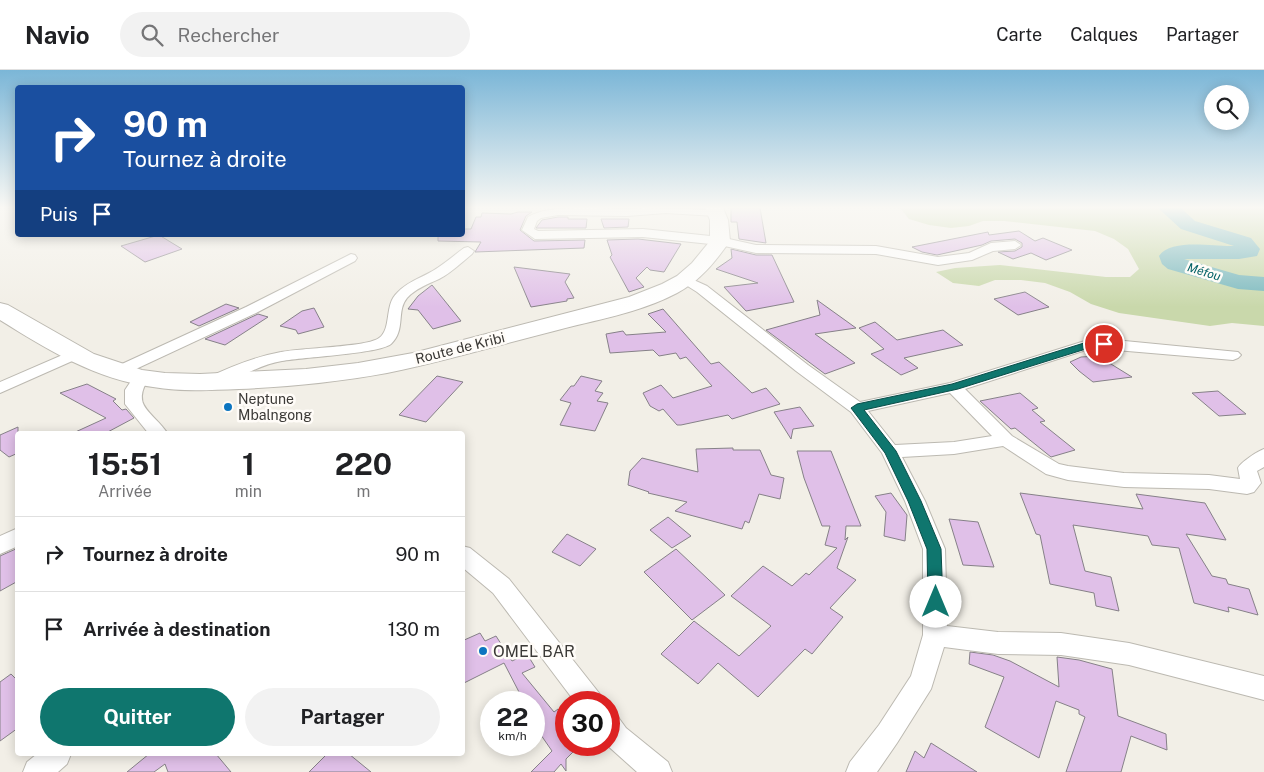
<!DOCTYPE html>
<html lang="fr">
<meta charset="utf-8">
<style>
body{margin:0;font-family:"Public Sans",sans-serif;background:#f2f2f2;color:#202124;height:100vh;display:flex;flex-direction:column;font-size:19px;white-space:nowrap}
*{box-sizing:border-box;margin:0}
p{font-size:16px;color:#757577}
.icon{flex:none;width:28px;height:28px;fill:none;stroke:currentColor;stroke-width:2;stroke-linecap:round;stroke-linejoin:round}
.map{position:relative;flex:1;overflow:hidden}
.side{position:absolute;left:15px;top:361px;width:450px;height:325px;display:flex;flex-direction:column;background:#fff;border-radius:5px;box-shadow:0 2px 12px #0003}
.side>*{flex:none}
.guide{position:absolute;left:15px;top:15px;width:450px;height:152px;border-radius:5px;box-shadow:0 2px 12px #0003;background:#1a4fa0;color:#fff;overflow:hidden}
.controls{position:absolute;left:1204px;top:15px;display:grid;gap:10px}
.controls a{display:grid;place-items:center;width:45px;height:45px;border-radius:50%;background:#fff;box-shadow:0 2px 12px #0003;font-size:25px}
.speed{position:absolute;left:480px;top:621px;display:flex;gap:10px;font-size:25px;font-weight:700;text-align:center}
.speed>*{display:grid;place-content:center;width:65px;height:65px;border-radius:50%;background:#fff;box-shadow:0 2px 12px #0003;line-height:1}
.speed small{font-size:12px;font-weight:400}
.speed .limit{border:8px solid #d22;background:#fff;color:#111}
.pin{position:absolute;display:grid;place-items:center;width:42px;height:42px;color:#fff;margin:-21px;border:2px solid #fff;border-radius:50%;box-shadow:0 1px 5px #0007}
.me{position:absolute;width:55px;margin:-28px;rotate:0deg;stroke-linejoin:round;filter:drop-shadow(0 0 4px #0008)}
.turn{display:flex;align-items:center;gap:18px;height:105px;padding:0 25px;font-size:22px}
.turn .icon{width:65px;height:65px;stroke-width:2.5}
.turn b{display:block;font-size:35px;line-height:42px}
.then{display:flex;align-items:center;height:48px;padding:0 25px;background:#0003;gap:10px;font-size:19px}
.eta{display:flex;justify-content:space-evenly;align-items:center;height:85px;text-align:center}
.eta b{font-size:30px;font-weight:700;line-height:35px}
.primary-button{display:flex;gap:10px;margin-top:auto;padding:10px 25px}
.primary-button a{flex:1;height:58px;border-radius:30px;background:#0f766e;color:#fff;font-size:20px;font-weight:700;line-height:58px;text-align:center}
.primary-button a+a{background:#f2f2f2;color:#202124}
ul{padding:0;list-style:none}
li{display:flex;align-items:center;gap:15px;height:75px;padding:0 25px;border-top:1px solid #e0e0e0}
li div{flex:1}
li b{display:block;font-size:19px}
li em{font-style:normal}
header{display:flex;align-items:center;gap:30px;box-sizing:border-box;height:70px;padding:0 25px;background:#fff;border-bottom:1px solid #e0e0e0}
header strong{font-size:24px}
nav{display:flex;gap:28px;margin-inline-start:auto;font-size:18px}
.search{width:350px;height:45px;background:#f2f2f2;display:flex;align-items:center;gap:12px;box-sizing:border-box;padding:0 18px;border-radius:28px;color:#757577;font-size:19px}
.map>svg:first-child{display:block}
.green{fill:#c9d8ab}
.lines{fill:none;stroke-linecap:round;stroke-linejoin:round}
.river{fill:#79b8bd;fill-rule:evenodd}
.building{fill:#e0c0e8;stroke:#868188}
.minor-casing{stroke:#bcb9b1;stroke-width:2}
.primary-casing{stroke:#bcb9b1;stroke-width:2}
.minor{fill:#fff;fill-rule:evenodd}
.primary{fill:#fff;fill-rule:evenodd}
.route{fill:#0f766e;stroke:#0a4d48}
.poi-dot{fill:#0c75c0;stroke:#fffcf8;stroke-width:2}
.labels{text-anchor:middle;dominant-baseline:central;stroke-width:5;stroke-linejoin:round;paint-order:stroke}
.far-water-label{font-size:12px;font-style:italic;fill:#006065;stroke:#fffcf8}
.street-label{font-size:14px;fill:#3b3936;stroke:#fffcf8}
.poi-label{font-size:14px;fill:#3b3936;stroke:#fffcf8;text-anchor:start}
.near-poi-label{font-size:16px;fill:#3b3936;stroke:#fffcf8;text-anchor:start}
</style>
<header>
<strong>Navio</strong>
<div class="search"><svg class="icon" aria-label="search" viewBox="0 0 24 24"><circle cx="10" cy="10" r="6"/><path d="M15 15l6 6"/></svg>Rechercher</div>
<nav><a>Carte</a><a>Calques</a><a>Partager</a></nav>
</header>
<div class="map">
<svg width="1264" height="702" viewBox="0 0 1264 702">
<rect width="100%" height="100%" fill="#f2efe7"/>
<path class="green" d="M900,138h364v118l-32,-3 -22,3 -91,-13 -28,-9 -21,-12 -25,-9 -24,-3h-26l-16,6 -26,-3 -17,-11 19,-4 45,-3 106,12h24l9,-8 -11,-20 -14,-10 -19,-8 -91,-10h-21l-14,5 -18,2 -22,-3 -20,-6z"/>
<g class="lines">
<path class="river" d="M1158,138h23l14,13 56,17 9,11 -3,7 -18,3h-55l55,16 25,2v14l-26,-2 -70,-20 -6,-5 -3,-8c12,-18 55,-9 75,-10l-53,-17z"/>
</g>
<g class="building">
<path d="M731,138h29l6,35 -27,-4 -2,-17h-6z"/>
<path d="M518,142h14l-6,4 -6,14 14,11 51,-1 -1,8 -109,4 6,-10 -43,-1v-6h24v-6h9l5,-12h5l1,-4 29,1z"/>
<path d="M558,147h10v2h19l-1,9h-50l6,-8z"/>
<path d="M601,149h28l-1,8 -24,1z"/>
<path d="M1019,161l16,10 8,-3 29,12 -26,10 -15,-7 -18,6 -15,-7 17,-1 7,-4v-4l-7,-4 -24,2 -9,4 -45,10 -15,-3 -10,-5 76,-15 1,3z"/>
<path d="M159,165l23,14 -37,13 -24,-16z"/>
<path d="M638,169l43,5 -17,28 -14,-2 -3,-3 -11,11 8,9 -15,5 -19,-35 2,-2 -5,-15z"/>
<path d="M731,179l25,6h16l22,47 -48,9 -22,-24 34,-4 -42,-14 16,-11z"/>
<path d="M514,197l56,7 -5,8 9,16 -7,1v2l-36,6z"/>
<path d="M432,215l29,36 -28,8 -15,-19 -10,-1 10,-13z"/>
<path d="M1025,222l24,15 -31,8 -24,-16z"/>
<path d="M817,230l39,28 -41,6 40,29 -30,11 -59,-44 54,-15z"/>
<path d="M226,234l13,4 -40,18 -9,-4z"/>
<path d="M314,238l10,19 -26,7 -2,-4 -16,-4 22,-15z"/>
<path d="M663,239l48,55 8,-2 33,31 14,-5 14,16 -48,15 -4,-4 -47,10h-4l-14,-16 -4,2 -9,-5 -7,-13 18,-8 12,13 39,-12 -26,-29 -6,2 -4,-6 -17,3 -6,-6 -43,3 -4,-19 17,-3 3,4 40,-3 -18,-18z"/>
<path d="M258,244l10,3 -43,28 -20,-6z"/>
<path d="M875,252l22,18 46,-10 20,15 -59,13 14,10 -17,7 -30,-21 13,-5 -25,-21z"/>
<path d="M1098,286l34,21 -39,5 -14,-11 -9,-9 11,-5z"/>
<path d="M437,306l26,6 -37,40 -27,-7z"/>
<path d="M581,306l21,5 -7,10 8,2 -6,8 11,2 -13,28 -35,-6 11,-22 -11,-3 11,-14h3z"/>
<path d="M87,314l29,15 -3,2 9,9 4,-1 8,9 -30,16h-33l35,-16 -46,-25z"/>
<path d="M1218,321l28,23 -27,2 -27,-23z"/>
<path d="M1020,323l18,15 -6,2 13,11 -5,1 35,28 -24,7 -36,-29 -4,1 -31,-28z"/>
<path d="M800,337l14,19 -21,3 -2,10 -17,-27z"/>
<path d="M18,357v26l-9,4 -9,-7v-15z"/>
<path d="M733,378v2h27l11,25 13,3 -4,21 -21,-5 -10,29 -4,-2 -3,8 -67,-18 12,-9 -39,-9 1,-1 -21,-7 2,-14 12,-13 56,14 -2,-23z"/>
<path d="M797,381h34l30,75h-15l-1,14 3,-3 -11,31 19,12 -26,28 13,9 -31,37 -7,-5 -47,48 -40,-34 -20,21 -37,-30 33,-33 45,35 32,-30 -40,-30 32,-30 29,20 14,-13 3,2 28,-27 -12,-3 5,-19h-8l-18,-48z"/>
<path d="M891,423l16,22 -2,26 -21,-5 2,-24 -11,-16z"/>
<path d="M1020,423l123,16 -7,-15 69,9 21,37 -40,-6 26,42 14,3 2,5 21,5 9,26 -30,-8 1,5 -35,-9 -15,-55 -27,-3 -4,-9 -75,-11 12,46 26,6 8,34 -23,-5 -2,-13 -44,-9 -10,-49 -4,-1z"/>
<path d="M668,447l23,19 -19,12 -22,-18z"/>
<path d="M949,449l29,3 16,45 -31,-2z"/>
<path d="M567,464l29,15 -16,17 -28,-14z"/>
<path d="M18,478v33l-18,10v-35z"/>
<path d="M676,479l49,46 -33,25 -48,-48z"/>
<path d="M480,563l5,8 11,-5 16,25 15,-7 8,13 -13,6 32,39 4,-3 8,12v24h14l-14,14v12l-5,-7 -7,8h-23l21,-21 -18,-26v-23h-30l15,-10 -15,-29 -42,21v-43z"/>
<path d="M970,582l23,3 17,6 49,26 -2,-30 22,3 33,9 6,47 48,18 1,16 -36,-14 -10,36h-55l19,-55 -6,-3v-4l-23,-9 -17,57 -54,-31 19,-50 -35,-13z"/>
<path d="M11,604l7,7v47l-18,13v-59z"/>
<path d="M931,673l46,29h-71l9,-21 9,7z"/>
<path d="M149,684h67l15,18h-63l-3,-8 -11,8h-27z"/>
<path d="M327,684h22l22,18h-62z"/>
</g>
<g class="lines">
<defs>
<g id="minor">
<path d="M644,138l72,2 6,3 -6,3 -50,-3 -39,3 -69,-1 -17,3 -4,3 -3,8 4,2 105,-2 77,8 36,8 120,1 62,11 31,-4 22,-10 24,-2 6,4 -6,4 -22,2 -21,9 -34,5 -62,-11 -120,-1 -36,-8 -77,-8 -108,2 -13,-9 6,-13c23,-15 87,-6 116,-9z"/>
<path d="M468,177l6,4 -2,3c-10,8 -21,19 -33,25 -11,5 -24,10 -32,19 -11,13 -1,32 -16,46 -13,10 -88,13 -109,17 -25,4 -46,20 -71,26l-6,-2 -2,-3 2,-3c25,-12 49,-22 76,-27 19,-4 87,-5 98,-14 13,-9 5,-33 18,-45 9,-10 21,-14 32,-20 12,-6 24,-17 35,-25z"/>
<path d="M351,184l4,1 2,3 -2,3 -99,52 -133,62h-12l-2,-3 2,-3 135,-62z"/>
<path d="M685,206l22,10 101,79 52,37 90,-19 138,-43 16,-1 134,13 3,3 -3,3 -5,2 -129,-11h-15l-124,40 47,47 47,28 9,2 56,7 85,2 31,4 -2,-11c3,-6 20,-17 26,-19v18l-7,4 4,12 -7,9 -7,2 -38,-5 -85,-2 -56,-7 -22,-6 -43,-28 -49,8 -52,3 23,44 20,48 2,77 51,6 63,1 68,10 135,33v24l-135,-35 -68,-10 -63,-1 -54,-7 -13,42 -34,54 -20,29h-31l4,-10 29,-37 32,-49 12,-41v-86l-18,-48 -23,-48 -31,-41 -55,-41 -99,-79 -19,-12 2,-3zM950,323l42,43 -38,6 -59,3 -27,-34z"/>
<path d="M74,280l5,2 3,3 -3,3 -79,35v-11z"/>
<path d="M141,303l6,2 2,3c-19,29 4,33 19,56h-19l-24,-30v-14l10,-15z"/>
<path d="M18,458v18l-18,8v-18z"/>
<path d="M462,476l8,2 39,31 90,114 4,9h-28l-82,-109 -31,-26z"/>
<path d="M609,643l9,4 8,11 42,34 4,10h-35l-29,-26z"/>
<path d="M37,684h34l-4,10 -9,8h-35l4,-10z"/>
</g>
<path id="primary" d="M705,138h18l5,12 2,21c-15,21 -30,40 -53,52 -38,20 -82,27 -123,38 -56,14 -111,31 -167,42 -49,9 -99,14 -148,16 -29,1 -58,3 -86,-2 -58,-8 -105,-37 -153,-67v-17l8,2 86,49 48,16 23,3 35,1 106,-5 52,-6 55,-10 216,-56 33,-13 15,-8 15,-13 18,-22v-21z"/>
</defs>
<use href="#minor" class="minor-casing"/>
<use href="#primary" class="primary-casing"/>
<use href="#minor" class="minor"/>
<use href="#primary" class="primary"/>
</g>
<linearGradient id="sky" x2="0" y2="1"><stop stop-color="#7bb6d7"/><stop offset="0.58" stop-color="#f9f8f4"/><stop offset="1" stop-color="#f9f8f4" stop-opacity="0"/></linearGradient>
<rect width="1264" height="237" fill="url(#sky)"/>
<path class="route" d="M1104,271l3,1v4l-18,2 -131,41 -94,21 32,41 25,50 20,48 2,53 -2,4 -5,2 -6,-2 -2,-4 -1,-53 -19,-48 -23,-48 -34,-45 6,-4 95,-20 132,-41z"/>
<g class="poi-dot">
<circle cx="228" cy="337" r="5"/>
<circle cx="483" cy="581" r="5"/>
</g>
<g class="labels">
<g class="far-water-label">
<text transform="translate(1204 202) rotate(17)">Méfou</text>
</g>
<g class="street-label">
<text transform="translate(460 278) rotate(-14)">Route de Kribi</text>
</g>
<g class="poi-label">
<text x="238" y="329">Neptune<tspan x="238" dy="16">Mbalngong</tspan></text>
</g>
<g class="near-poi-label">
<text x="493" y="581">OMEL BAR</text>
</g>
</g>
</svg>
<div class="controls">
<a><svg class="icon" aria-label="search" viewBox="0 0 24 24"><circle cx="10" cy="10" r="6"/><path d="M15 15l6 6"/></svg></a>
</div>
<div class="speed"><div>22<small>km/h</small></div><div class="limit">30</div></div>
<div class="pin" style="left:1104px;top:274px;background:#d93025"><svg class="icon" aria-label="arrive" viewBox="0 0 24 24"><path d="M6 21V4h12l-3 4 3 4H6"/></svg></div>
<svg class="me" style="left:936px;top:532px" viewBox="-20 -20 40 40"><circle r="19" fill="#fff"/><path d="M0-13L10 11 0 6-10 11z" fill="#0f766e"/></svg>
<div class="guide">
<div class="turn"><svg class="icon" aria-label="right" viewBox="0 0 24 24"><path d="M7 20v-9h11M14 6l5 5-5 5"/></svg><div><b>90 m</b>Tournez à droite</div></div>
<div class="then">Puis<svg class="icon" aria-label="arrive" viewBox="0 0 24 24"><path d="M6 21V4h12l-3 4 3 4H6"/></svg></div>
</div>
<section class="side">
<div class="eta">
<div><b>15:51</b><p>Arrivée</p></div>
<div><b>1</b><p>min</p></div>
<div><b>220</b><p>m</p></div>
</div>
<ul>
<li><svg class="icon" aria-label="right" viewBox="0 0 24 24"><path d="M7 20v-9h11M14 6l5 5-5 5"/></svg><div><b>Tournez à droite</b></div><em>90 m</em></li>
<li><svg class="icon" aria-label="arrive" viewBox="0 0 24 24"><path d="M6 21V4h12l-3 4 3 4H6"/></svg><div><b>Arrivée à destination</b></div><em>130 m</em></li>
</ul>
<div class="primary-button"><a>Quitter</a><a>Partager</a></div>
</section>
</div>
